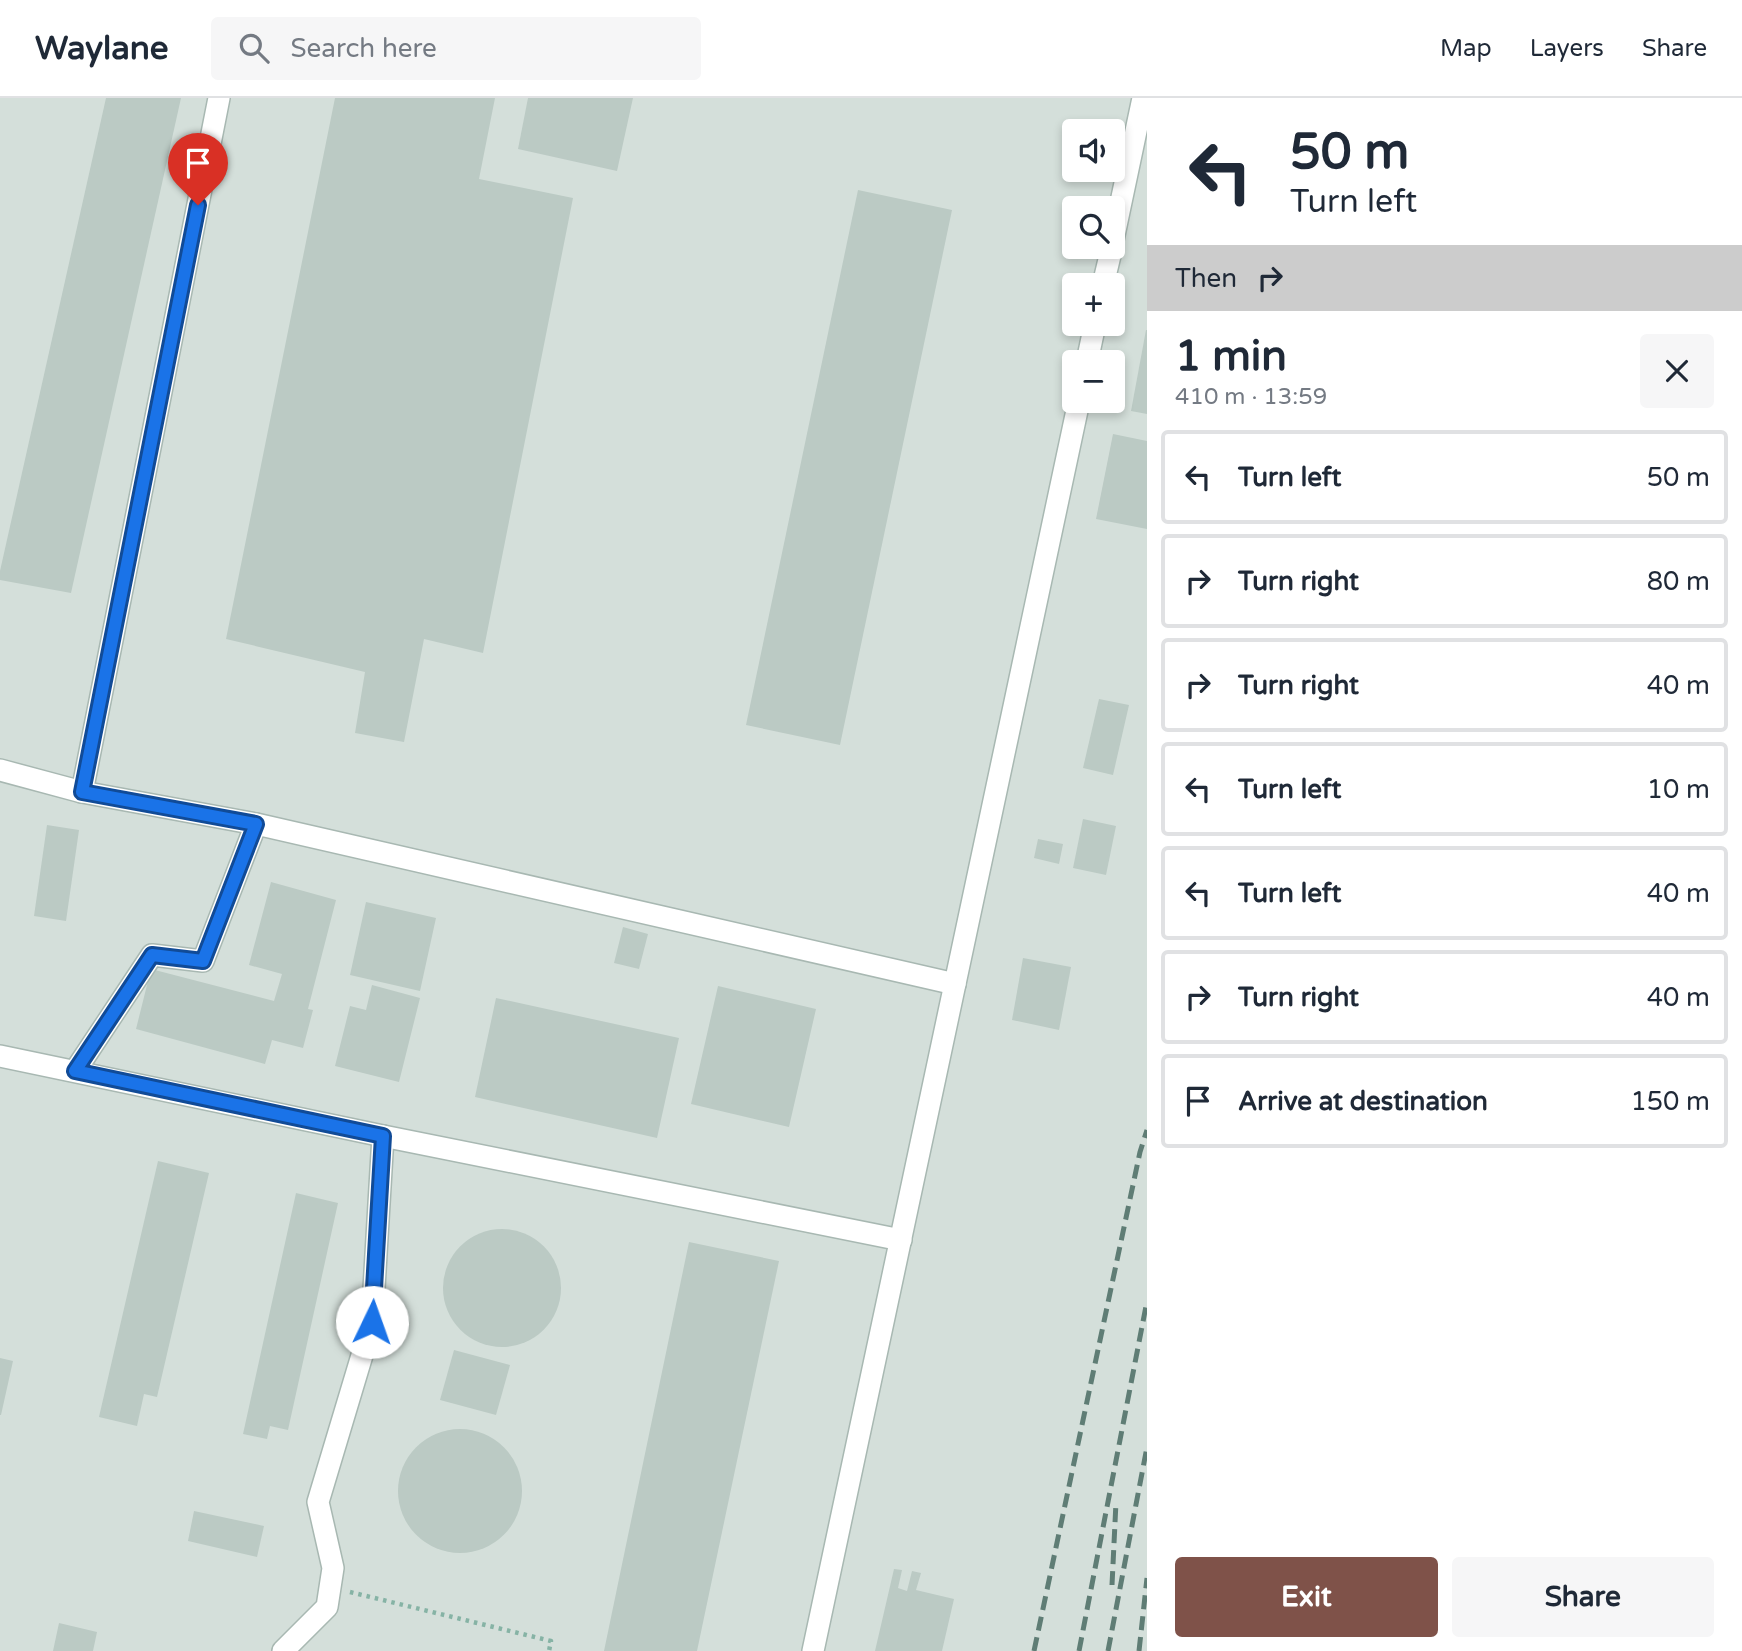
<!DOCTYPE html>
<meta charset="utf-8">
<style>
body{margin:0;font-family:"Varela Round",sans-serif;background:#f6f6f7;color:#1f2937;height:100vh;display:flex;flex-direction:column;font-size:26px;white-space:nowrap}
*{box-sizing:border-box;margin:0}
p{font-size:23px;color:#747a83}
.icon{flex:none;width:38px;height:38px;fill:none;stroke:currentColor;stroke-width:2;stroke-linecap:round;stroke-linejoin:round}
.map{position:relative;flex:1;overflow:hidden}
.sheet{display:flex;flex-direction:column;background:#fff;width:595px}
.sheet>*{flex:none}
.guide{background:#fff;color:#1f2937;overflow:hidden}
.controls{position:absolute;left:1062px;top:21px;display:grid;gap:14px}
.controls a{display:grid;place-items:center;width:63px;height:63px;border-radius:7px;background:#fff;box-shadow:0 4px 10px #0003;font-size:35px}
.pin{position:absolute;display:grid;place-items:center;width:60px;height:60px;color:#fff;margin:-72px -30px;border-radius:50% 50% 50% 0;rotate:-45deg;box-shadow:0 0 7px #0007}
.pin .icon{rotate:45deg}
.me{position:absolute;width:77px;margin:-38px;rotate:3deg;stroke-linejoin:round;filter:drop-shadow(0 0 5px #0008)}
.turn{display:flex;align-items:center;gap:24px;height:147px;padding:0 28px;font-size:32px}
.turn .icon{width:91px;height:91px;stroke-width:2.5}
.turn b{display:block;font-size:49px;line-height:60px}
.then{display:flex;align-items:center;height:66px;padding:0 28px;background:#0003;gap:14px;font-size:26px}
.round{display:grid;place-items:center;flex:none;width:74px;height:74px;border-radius:7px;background:#f6f6f7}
.summary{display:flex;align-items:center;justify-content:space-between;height:119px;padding:0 28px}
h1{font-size:42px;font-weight:700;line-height:52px}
.action{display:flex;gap:14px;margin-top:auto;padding:14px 28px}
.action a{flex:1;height:80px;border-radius:7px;background:#7f5249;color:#fff;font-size:28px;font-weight:700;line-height:80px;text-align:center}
.action a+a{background:#f6f6f7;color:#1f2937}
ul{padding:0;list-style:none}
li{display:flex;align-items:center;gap:21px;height:94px;margin:0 14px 10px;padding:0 14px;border:4px solid #e0e1e3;border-radius:7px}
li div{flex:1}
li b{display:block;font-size:26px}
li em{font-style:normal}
header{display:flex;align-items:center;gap:42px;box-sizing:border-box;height:98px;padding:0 35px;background:#fff;border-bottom:2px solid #e0e1e3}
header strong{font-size:33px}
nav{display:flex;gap:38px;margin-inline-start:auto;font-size:24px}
.search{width:490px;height:63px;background:#f6f6f7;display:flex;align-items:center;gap:18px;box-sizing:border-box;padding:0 24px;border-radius:7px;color:#747a83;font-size:26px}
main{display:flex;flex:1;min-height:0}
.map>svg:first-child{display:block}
.built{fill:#d4dfda;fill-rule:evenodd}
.building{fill:#bbcac4}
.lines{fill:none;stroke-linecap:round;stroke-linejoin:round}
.minor-casing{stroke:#a8b8b2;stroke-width:24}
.path{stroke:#86b3a5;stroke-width:4.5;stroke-dasharray:3.5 5;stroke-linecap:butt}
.minor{stroke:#fff;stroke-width:21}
.rail{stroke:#5f7d75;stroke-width:5;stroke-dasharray:14 7;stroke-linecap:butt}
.route-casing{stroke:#114b97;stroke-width:18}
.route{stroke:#1a73e8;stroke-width:12}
</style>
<header>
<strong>Waylane</strong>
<div class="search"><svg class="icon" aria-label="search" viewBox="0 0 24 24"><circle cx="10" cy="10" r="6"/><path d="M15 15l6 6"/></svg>Search here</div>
<nav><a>Map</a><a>Layers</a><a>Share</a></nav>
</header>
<main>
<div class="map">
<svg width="1147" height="1553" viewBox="0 0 1147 1553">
<rect width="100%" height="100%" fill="#e6efeb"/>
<path class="built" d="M0,0h1147v1553h-1147zM1074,33h39v39h-39zM1074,110h39v39h-39zM1074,187h39v39h-39zM1074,264h39v39h-39z"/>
<g class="building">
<path d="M106,0h75l-110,495 -71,-13v-9z"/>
<path d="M335,0h160l-16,81 94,19 -90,455 -59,-14 -20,103 -49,-9 10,-61 -139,-33z"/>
<path d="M528,0h105l-16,73 -99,-22z"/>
<path d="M858,92l94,20 -112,535 -94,-20z"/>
<path d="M1146,232h1v84l-16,-3z"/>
<path d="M1113,336l34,7v88l-51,-10z"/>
<path d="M1099,601l30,6 -16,70 -30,-7z"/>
<path d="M1083,721l33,7 -10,49 -33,-7z"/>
<path d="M47,727l32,5 -13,91 -32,-5z"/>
<path d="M1038,741l25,5 -4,20 -25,-6z"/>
<path d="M271,784l65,18 -28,109 5,1 -10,38 -31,-8 -7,24 -129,-35 15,-60 123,32 8,-27 -33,-9z"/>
<path d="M366,804l70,16 -16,73 -70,-16z"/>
<path d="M623,829l25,7 -9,35 -25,-6z"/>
<path d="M1023,860l48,9 -12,63 -47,-10z"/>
<path d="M372,887l48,13 -21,84 -64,-16 15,-60 16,4z"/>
<path d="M718,888l98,23 -27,118 -98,-23z"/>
<path d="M496,900l183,40 -22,100 -182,-41z"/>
<path d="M158,1063l51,12 -52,224 -13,-3 -7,32 -38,-9z"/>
<path d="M296,1095l42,10 -50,227 -18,-4 -3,13 -24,-5z"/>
<circle cx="502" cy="1190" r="59"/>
<path d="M689,1144l90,19 -82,390h-93z"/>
<path d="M454,1252l56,15 -14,50 -56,-15z"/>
<path d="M0,1260l13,3 -12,54h-1z"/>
<circle cx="460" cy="1393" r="62"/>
<path d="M194,1413l70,15 -7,31 -69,-16z"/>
<path d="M894,1471l8,1 -4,18 9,3 5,-20 9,2 -5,17 38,9 -12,52h-67z"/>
<path d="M59,1525l38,9 -4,19h-40z"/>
</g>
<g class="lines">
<defs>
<g id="minor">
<path d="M1113,142l30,-142"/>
<path d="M1103,187l9,-38"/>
<path d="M1087,264l8,-38"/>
<path d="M0,672l82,22 174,32"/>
<path d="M82,694l137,-694"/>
<path d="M0,958l383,80 518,104"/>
<path d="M75,973l77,-116 51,6 53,-137 699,160"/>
<path d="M283,1553l44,-44 6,-39 -15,-66 54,-180 11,-186"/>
<path d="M813,1553l266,-1250"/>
</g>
</defs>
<use href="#minor" class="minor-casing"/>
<path class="path" d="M350,1494l201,49 -2,10"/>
<use href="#minor" class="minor"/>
<g class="rail">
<path d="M1112,1487l4,-83"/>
<path d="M1034,1553l106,-499 7,-22"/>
<path d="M1079,1553l68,-350"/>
<path d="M1108,1553l39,-204"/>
<path d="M1139,1553l8,-73"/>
</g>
</g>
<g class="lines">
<defs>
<path id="route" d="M198,107l-116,587 174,32 -53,137 -51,-6 -77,116 308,65 -11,186"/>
</defs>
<use href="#route" class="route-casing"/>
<use href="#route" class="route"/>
</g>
</svg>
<div class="controls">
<a><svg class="icon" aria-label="sound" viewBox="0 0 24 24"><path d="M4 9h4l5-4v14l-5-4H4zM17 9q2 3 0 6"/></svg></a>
<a><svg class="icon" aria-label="search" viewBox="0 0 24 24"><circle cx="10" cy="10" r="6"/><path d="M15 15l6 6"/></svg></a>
<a>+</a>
<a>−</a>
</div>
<div class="pin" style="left:198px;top:107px;background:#d93025"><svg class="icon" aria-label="arrive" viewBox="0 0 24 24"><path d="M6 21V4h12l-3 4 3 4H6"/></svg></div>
<svg class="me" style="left:372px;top:1224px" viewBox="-20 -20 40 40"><circle r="19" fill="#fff"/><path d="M0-13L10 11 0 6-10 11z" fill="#1a73e8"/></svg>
</div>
<section class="sheet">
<div class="guide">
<div class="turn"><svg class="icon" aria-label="left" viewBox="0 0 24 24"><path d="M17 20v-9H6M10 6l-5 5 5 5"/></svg><div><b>50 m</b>Turn left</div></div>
<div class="then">Then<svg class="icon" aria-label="right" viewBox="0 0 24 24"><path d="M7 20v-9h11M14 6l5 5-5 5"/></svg></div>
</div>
<div class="summary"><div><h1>1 min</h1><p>410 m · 13:59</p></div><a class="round"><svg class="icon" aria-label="close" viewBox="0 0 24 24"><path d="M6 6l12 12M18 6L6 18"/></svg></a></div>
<ul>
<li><svg class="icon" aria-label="left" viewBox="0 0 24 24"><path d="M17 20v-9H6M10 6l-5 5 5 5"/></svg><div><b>Turn left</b></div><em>50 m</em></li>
<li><svg class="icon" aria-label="right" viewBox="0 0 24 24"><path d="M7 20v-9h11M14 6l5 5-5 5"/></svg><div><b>Turn right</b></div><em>80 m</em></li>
<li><svg class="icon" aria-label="right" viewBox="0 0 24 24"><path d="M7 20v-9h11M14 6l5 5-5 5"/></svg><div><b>Turn right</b></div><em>40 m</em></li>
<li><svg class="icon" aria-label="left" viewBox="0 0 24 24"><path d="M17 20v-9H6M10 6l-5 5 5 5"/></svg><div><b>Turn left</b></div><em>10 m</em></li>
<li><svg class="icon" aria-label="left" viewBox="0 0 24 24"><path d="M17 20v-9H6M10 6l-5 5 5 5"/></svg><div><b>Turn left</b></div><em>40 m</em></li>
<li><svg class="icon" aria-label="right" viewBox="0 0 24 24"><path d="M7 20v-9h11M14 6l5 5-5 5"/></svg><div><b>Turn right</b></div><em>40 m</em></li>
<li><svg class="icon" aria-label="arrive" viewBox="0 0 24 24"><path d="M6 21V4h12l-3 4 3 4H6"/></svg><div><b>Arrive at destination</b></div><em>150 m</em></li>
</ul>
<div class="action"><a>Exit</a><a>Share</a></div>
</section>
</main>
